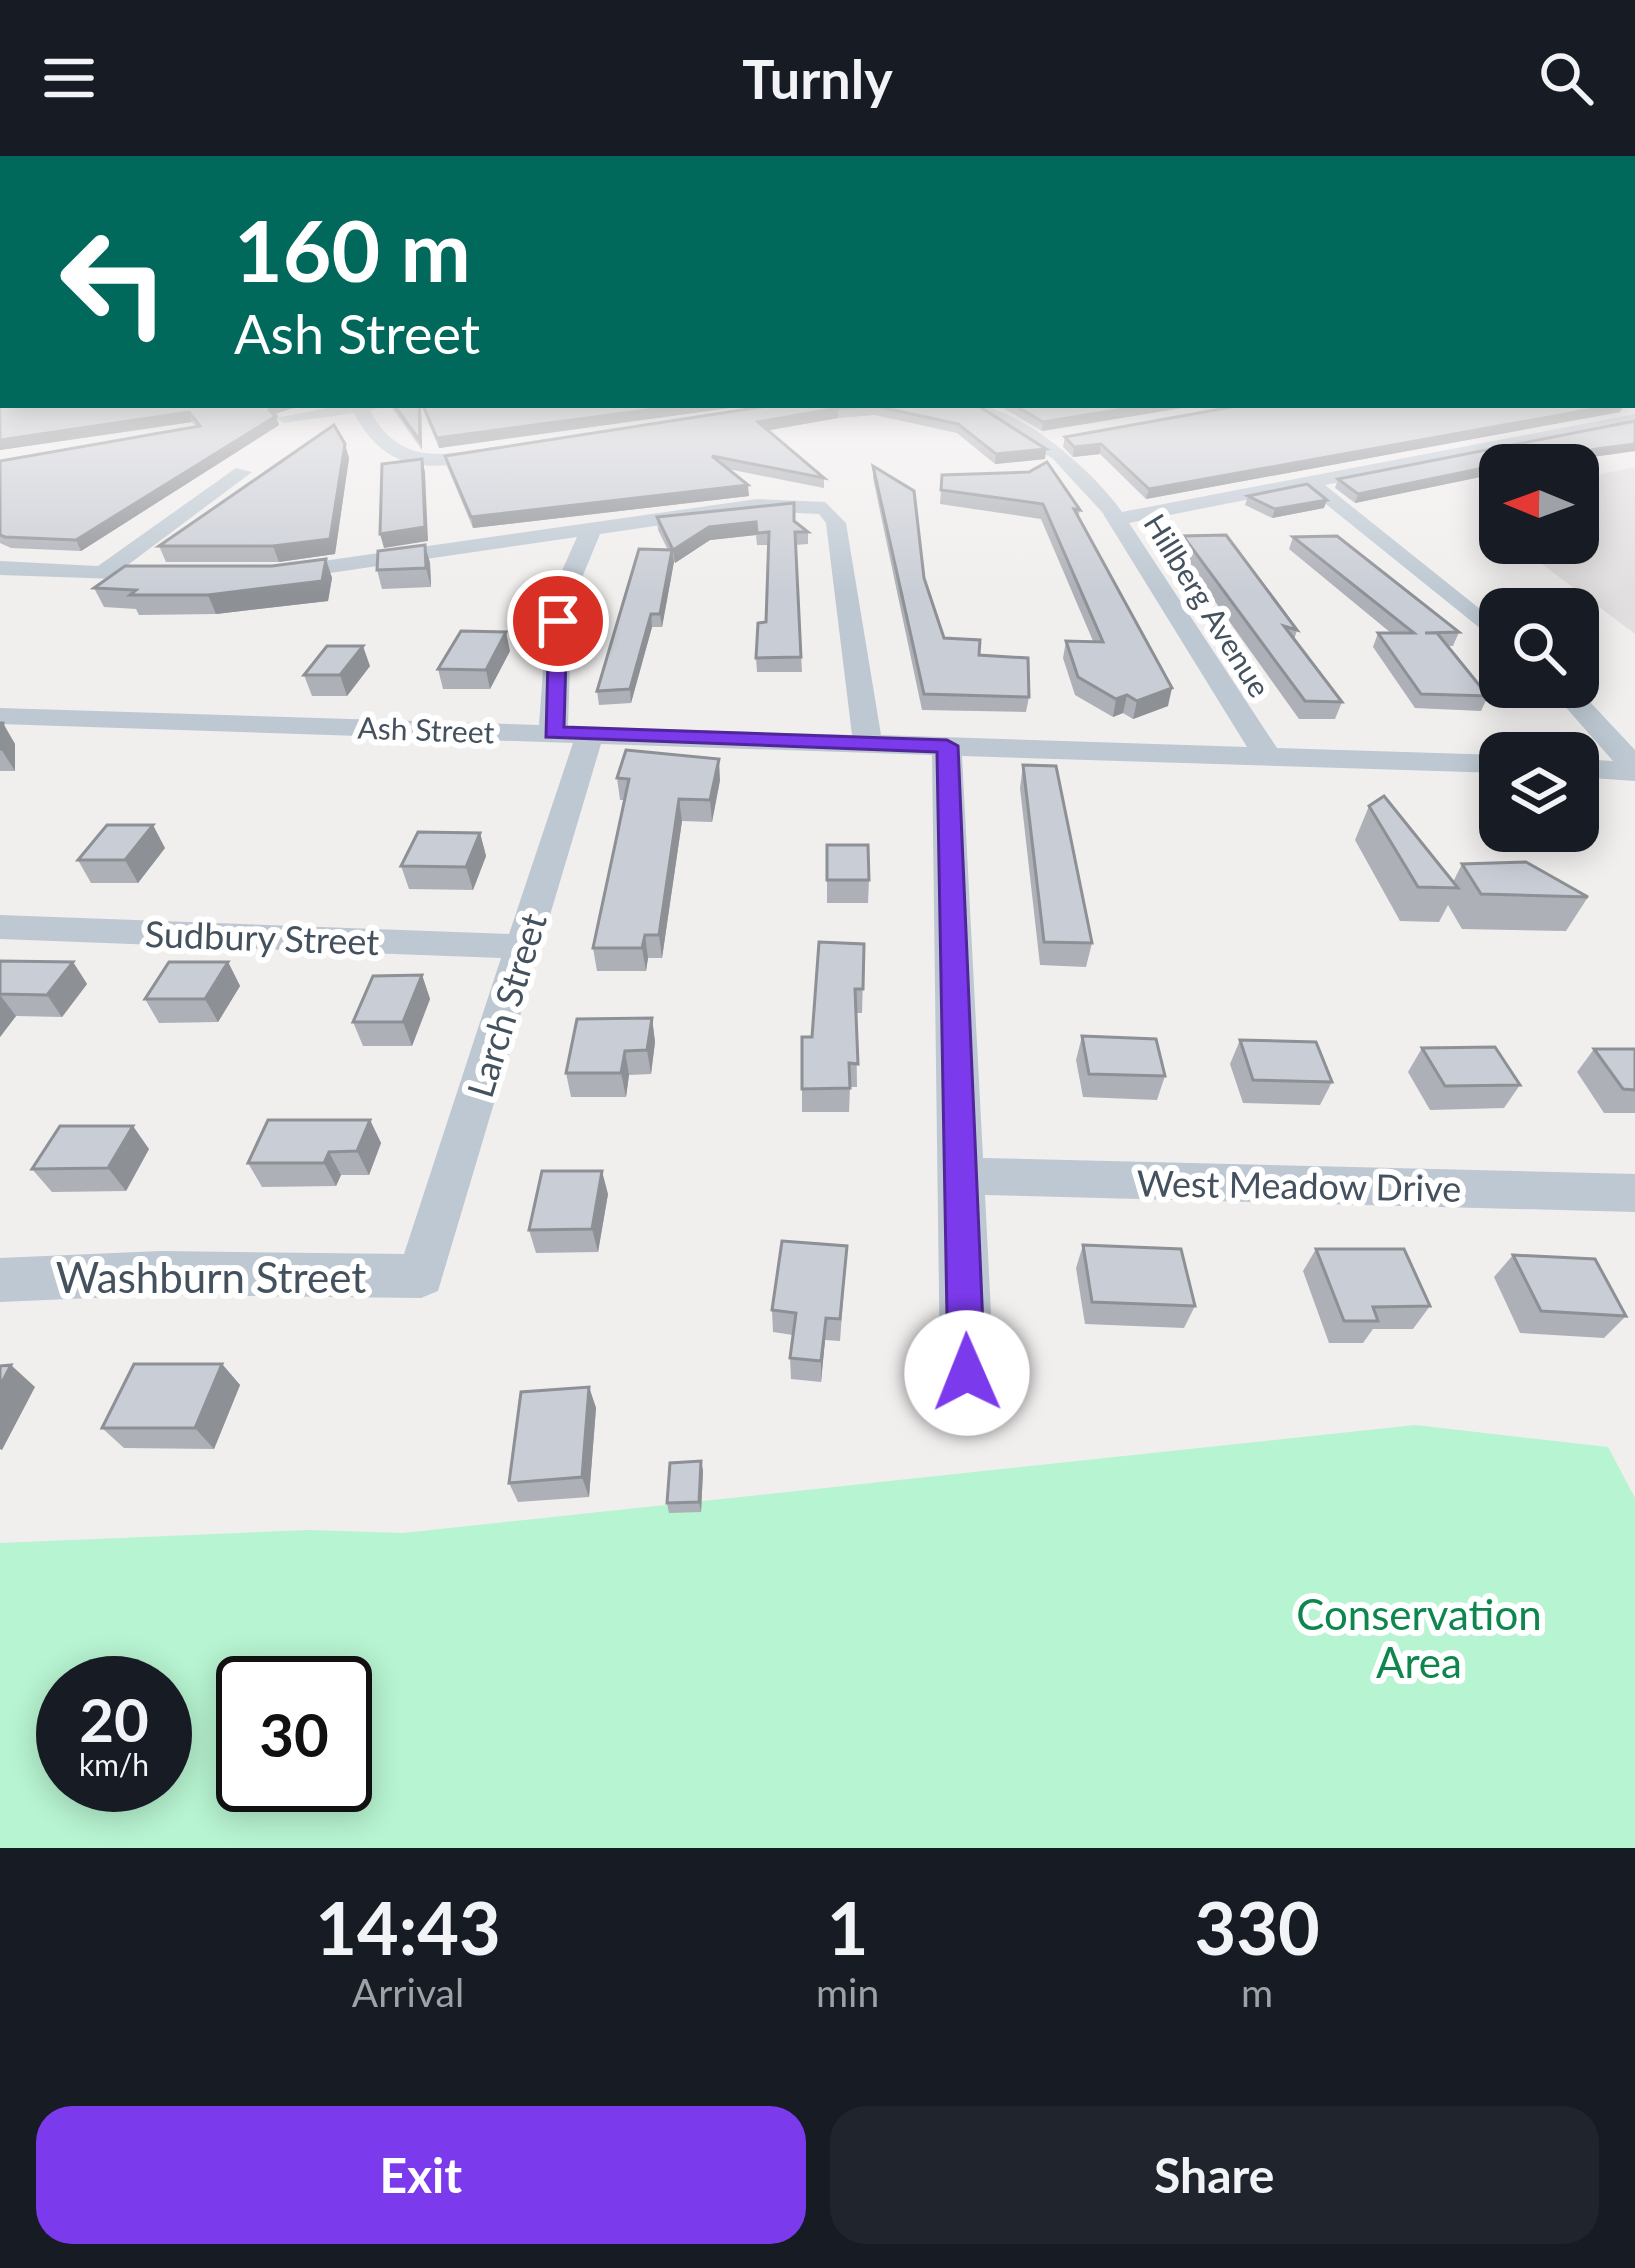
<!DOCTYPE html>
<style>
body{margin:0;font-family:Lato,sans-serif;background:#20242c;color:#f1f3f6;height:100vh;display:flex;flex-direction:column;font-size:45px;white-space:nowrap}
*{box-sizing:border-box;margin:0}
p{font-size:39px;color:#9ea1a6}
.icon{flex:none;width:66px;height:66px;fill:none;stroke:currentColor;stroke-width:2;stroke-linecap:round;stroke-linejoin:round}
.map{position:relative;height:1692px;overflow:hidden}
.drawer{display:flex;flex-direction:column;background:#171b24;flex:1}
.drawer>*{flex:none}
.guide{position:absolute;left:0px;top:0px;width:1635px;height:252px;box-shadow:0 6px 30px #0003;background:#00695c;color:#fff;overflow:hidden}
.needle{width:78px;rotate:271deg}
.tools{position:absolute;left:1479px;top:288px;display:grid;gap:24px}
.tools a{display:grid;place-items:center;width:120px;height:120px;border-radius:24px;background:#171b24;box-shadow:0 6px 30px #0003;font-size:60px}
.speed{position:absolute;left:36px;top:1500px;display:flex;gap:24px;font-size:60px;font-weight:700;text-align:center}
.speed>*{display:grid;place-content:center;width:156px;height:156px;border-radius:50%;background:#171b24;box-shadow:0 6px 30px #0003;line-height:1}
.speed small{font-size:30px;font-weight:400}
.speed .limit{border:6px solid #111;border-radius:18px;background:#fff;color:#111}
.pin{position:absolute;display:grid;place-items:center;width:102px;height:102px;color:#fff;margin:-51px;border:6px solid #fff;border-radius:50%;box-shadow:0 3px 12px #0007}
.me{position:absolute;width:132px;margin:-66px;rotate:359deg;stroke-linejoin:round;filter:drop-shadow(0 0 9px #0008)}
.turn{display:flex;align-items:center;gap:42px;height:252px;padding:0 36px;font-size:54px}
.turn .icon{width:156px;height:156px;stroke-width:2.5}
.turn b{display:block;font-size:84px;line-height:102px}
.eta{display:flex;justify-content:space-evenly;align-items:center;height:204px;text-align:center}
.eta b{font-size:72px;font-weight:700;line-height:84px}
.button{display:flex;gap:24px;margin-top:auto;padding:24px 36px}
.button a{flex:1;height:138px;border-radius:36px;background:#7c3aed;color:#fff;font-size:48px;font-weight:700;line-height:138px;text-align:center}
.button a+a{background:#20242c;color:#f1f3f6}
header{display:flex;justify-content:space-between;align-items:center;height:156px;padding:0 36px;background:#171b24;font-size:54px;font-weight:700}
.map>svg:first-child{display:block}
.education{fill:#e2dfe0}
.green{fill:#b7f4d1;fill-rule:evenodd}
.lines{fill:none;stroke-linecap:round;stroke-linejoin:round}
.minor{fill:#bdc8d2;fill-rule:evenodd}
.wall{fill:#adb0b7}
.shaded-wall{fill:#8d9095}
.building{fill:#c9cdd5;stroke:#8d9095;stroke-width:3}
.route{fill:#7c3aed;stroke:#51269a;stroke-width:3}
.labels{text-anchor:middle;dominant-baseline:central;stroke-width:12;stroke-linejoin:round;paint-order:stroke}
.far-street-label{font-size:30px;fill:#44515e;stroke:#fff}
.street-label{font-size:36px;fill:#44515e;stroke:#fff}
.near-street-label{font-size:42px;fill:#44515e;stroke:#fff}
.near-park-label{font-size:42px;fill:#0d874e;stroke:#fff}
</style>
<header><svg class="icon" aria-label="menu" viewBox="0 0 24 24"><path d="M4 6h16M4 12h16M4 18h16"/></svg>Turnly<svg class="icon" aria-label="search" viewBox="0 0 24 24"><circle cx="10" cy="10" r="6"/><path d="M15 15l6 6"/></svg></header>
<div class="map">
<svg width="1635" height="1692" viewBox="0 0 1635 1692">
<rect width="100%" height="100%" fill="#f1eeee"/>
<path class="education" d="M1635,311v167l-121,-91h64v-64z"/>
<path class="green" d="M1415,1269l193,22 27,51v350h-1635v-305l308,-13 95,3zM63,1527h102v102h-102zM243,1527h102v102h-102z"/>
<g class="lines">
<g class="minor">
<path d="M343,249h44l-17,6c30,54 70,45 124,36l9,5c-12,8 -30,9 -46,12 -49,7 -80,-7 -103,-51l-70,10 -8,-5z"/>
<path d="M970,249c49,0 124,67 152,107l513,-98v10l-310,61 175,140v10l-9,2 -185,-149 -177,35 148,225 223,7v18l-538,-17 21,402 652,16v38l-650,-17 9,178 -8,18 -19,7 -19,-7 -8,-18 -8,-618 -331,-11 -163,547 -17,7 -261,-3 -160,7v-44l160,-7 244,3 97,-296 -501,-19v-24l509,19 64,-191 -573,-19v-16l539,17 9,-123 29,-65 -302,44 -11,-7 3,-5 490,-70 68,3 21,21 35,212 366,12 -145,-235 -49,-53zM757,355l62,3 7,9 26,212 -284,-9 4,-124 28,-68z"/>
<path d="M236,312l16,4 -127,95 51,4v10l-176,-6v-14l98,5z"/>
<path d="M1548,531h28l59,63v31l-57,-4v-18l35,2z"/>
</g>
</g>
<g class="wall">
<path d="M0,247l275,11 4,11 -198,126 -70,-3 -11,-5v-82l196,-34 -4,-5 -192,28z"/>
<path d="M390,249h361l-312,43 -18,-43 1,45z"/>
<path d="M773,249h203l70,44 -1,10 -50,5 -38,-31 -82,-18 -37,3 -70,12 56,48v10l-96,-19 21,27 -276,32 -26,-62 -2,-10z"/>
<path d="M998,249h202l-158,26z"/>
<path d="M1620,256l-474,87 -46,-45 -27,3 -10,-10 2,-10z"/>
<path d="M1635,266v29l-43,6 -34,8h-58v13l-5,1 -10,-3 -130,27 -20,-15 3,-9z"/>
<path d="M349,302l-14,96 -56,8h-113l-7,-16z"/>
<path d="M873,310l51,112 20,60 35,17 50,42 -3,15 -104,-2 -49,-232z"/>
<path d="M942,319l138,35 -2,7 90,189 -35,13 -10,-6 -10,4 -38,-22 -12,-37 3,-17h27l-52,-122 -101,-15z"/>
<path d="M1248,340l76,12 -52,10 -27,-13z"/>
<path d="M657,361l137,4 14,11v12l-13,1 7,127h-45l-1,-14 10,-36 3,-77h-12l-1,-10 -46,5 -35,23 -1,-2 -12,66h-10l-21,76 -32,2 -2,-14 71,-141 -10,-20z"/>
<path d="M1183,380l114,94 -3,10 48,62 -7,17h-36l-120,-168z"/>
<path d="M1293,381l166,95 -6,14h-5l40,50 -7,15 -66,-3 -42,-61 5,-14h13l-102,-84z"/>
<path d="M425,389l5,18 1,24 -49,2 -5,-19z"/>
<path d="M326,403l6,19 -4,23 -112,13 -77,1 -3,-6 -32,-2 -10,-19z"/>
<path d="M510,495l-20,38h-47l-5,-20z"/>
<path d="M370,510l-23,30h-35l-8,-21z"/>
<path d="M0,567l15,21v27h-15z"/>
<path d="M1023,609l69,178 -6,24 -46,-2 -20,-177z"/>
<path d="M617,622l103,2 -8,42 -30,-1 -20,137h-14l-2,13h-49l-4,-23 31,-148h-4z"/>
<path d="M1369,650l84,76 9,-18 126,33 -22,34 -104,-2 -14,-24 -9,17 -39,-1 -45,-81z"/>
<path d="M480,677l6,23 -13,34 -64,-1 -8,-23z"/>
<path d="M827,689l42,35 -1,23h-41z"/>
<path d="M165,692l-27,35h-47l-13,-23z"/>
<path d="M864,788l-2,69h-6l1,74h-7l-1,25h-47v-75h10z"/>
<path d="M0,805l73,1 14,22 -25,33 -46,-1 -16,21z"/>
<path d="M228,806l12,24 -22,36 -59,1 -14,-24z"/>
<path d="M422,819l8,24 -18,47h-49l-10,-24z"/>
<path d="M652,862l3,24 -4,32 -22,1 -3,22h-55l-5,-24z"/>
<path d="M1082,880l83,40 -8,24 -74,-3 -7,-37z"/>
<path d="M1240,884l92,42 -12,23 -77,-2 -13,-39z"/>
<path d="M1422,892l98,37 -16,23 -74,2 -22,-38z"/>
<path d="M1594,893h41v64h-31l-27,-41z"/>
<path d="M370,964l11,23 -12,32h-28l-5,11 -74,1 -14,-24z"/>
<path d="M149,993l-23,42 -74,1 -20,-23z"/>
<path d="M608,1038l-10,58 -62,1 -7,-23z"/>
<path d="M1083,1089l112,61 -11,22 -99,-4 -9,-56z"/>
<path d="M847,1090l-7,95 -15,-1 -4,42 -30,-3 -1,-21 3,-23 -20,-3 -1,-22z"/>
<path d="M1316,1093l114,57 -17,23h-40l-10,14h-34l-26,-72z"/>
<path d="M1513,1099l113,61 -22,22 -84,-5 -26,-56z"/>
<path d="M222,1208l18,21 -26,64 -90,-1 -22,-20z"/>
<path d="M589,1231l7,21 -7,89 -71,5 -9,-19z"/>
<path d="M701,1305l2,10 -2,41 -32,1 -2,-10z"/>
</g>
<g class="shaded-wall">
<path d="M272,249h31l-28,9 -3,5 4,-3 3,9 -198,126 -5,-11 193,-130z"/>
<path d="M419,249h2l1,45 -2,-9z"/>
<path d="M685,249h66l-312,43 -2,-10z"/>
<path d="M1148,249h52l-158,26 1,-9z"/>
<path d="M1615,249h9l-4,7 -474,87 3,-10z"/>
<path d="M838,252v10l-79,14 -1,-10z"/>
<path d="M189,256l3,10 -192,28v-10z"/>
<path d="M345,288l4,14 -14,96 -56,8 -6,-16z"/>
<path d="M1101,288l-1,10 -27,3 1,-10z"/>
<path d="M1635,288v7l-43,6 -34,8h-34l72,-16z"/>
<path d="M1046,293l-1,10 -50,5 1,-10z"/>
<path d="M422,303l3,13 3,69 -44,7 -4,-14z"/>
<path d="M1488,311l-3,9 -130,27 3,-9z"/>
<path d="M748,329l1,11 -276,32 -2,-11z"/>
<path d="M1327,344l-3,8 -52,10 3,-9z"/>
<path d="M756,366v13l-46,5 -35,23 -2,-13 36,-23z"/>
<path d="M425,389l5,18 1,24 -5,-19z"/>
<path d="M672,394l2,12 -12,65 -2,-13z"/>
<path d="M326,403l6,19 -4,23 -112,13 -8,-19z"/>
<path d="M651,458l1,13 -21,76 -1,-14z"/>
<path d="M506,476l4,19 -20,38 -4,-19z"/>
<path d="M363,490l7,20 -23,30 -7,-21z"/>
<path d="M1172,532l-4,18 -35,13 4,-18z"/>
<path d="M1127,539l-4,18 -10,4 3,-18z"/>
<path d="M3,567l12,21v27l-14,-22z"/>
<path d="M719,603l1,21 -8,42 -2,-22z"/>
<path d="M679,643l3,22 -20,137 -3,-23z"/>
<path d="M153,669l12,23 -27,35 -13,-23z"/>
<path d="M480,677l6,23 -13,34 -7,-23z"/>
<path d="M645,779l3,23 -2,13 -4,-23z"/>
<path d="M73,806l14,22 -25,33 -15,-22z"/>
<path d="M228,806l12,24 -22,36 -13,-23z"/>
<path d="M422,819l8,24 -18,47 -9,-24z"/>
<path d="M0,839l16,21 -16,21z"/>
<path d="M652,862l3,24 -4,32 -4,-24z"/>
<path d="M625,895l4,24 -3,22 -5,-24z"/>
<path d="M370,964l11,23 -12,32 -12,-24z"/>
<path d="M133,970l16,23 -23,42 -18,-23z"/>
<path d="M329,996l12,23 -5,11 -12,-23z"/>
<path d="M602,1015l6,23 -10,58 -6,-23z"/>
<path d="M826,1162l-1,22 -4,42v-21z"/>
<path d="M222,1208l18,21 -26,64 -19,-21z"/>
<path d="M11,1209l24,22 -33,63 -2,-1v-63z"/>
<path d="M589,1231l7,21 -7,89 -7,-20z"/>
<path d="M701,1305l2,10 -2,41 -2,-10z"/>
</g>
<g class="building">
<path d="M0,201h3v34l-3,-1z"/>
<path d="M3,246v3h269l-3,5 7,6 -200,124 -71,-3 -5,-2v-74l200,-35 -11,-14 -189,28v-37z"/>
<path d="M394,249h25l1,36z"/>
<path d="M423,249h262l-248,33z"/>
<path d="M773,249h204l69,44 -50,5 -38,-30 -83,-18 -37,2 -80,14 66,56 -112,-22 36,29 -277,32 -26,-61z"/>
<path d="M1014,249h134l-105,17z"/>
<path d="M1243,249h372l-466,84 -48,-45 -27,3 -9,-10z"/>
<path d="M1635,265v23l-39,5 -72,16h-24l-2,6 -10,-4 -130,27 -20,-15z"/>
<path d="M334,269l11,19 -15,95 -57,7h-114z"/>
<path d="M422,303l3,68 -45,7 2,-70z"/>
<path d="M1047,306l33,48 -6,-1 98,179 -35,13 -10,-6 -11,4 -38,-22 -12,-36 37,1 -60,-138 -102,-14 1,-15 87,-3z"/>
<path d="M873,310l41,25 10,87 20,60 36,2 -1,15 49,3 1,39 -105,-3z"/>
<path d="M1307,328l20,16 -52,9 -27,-13z"/>
<path d="M794,347v18l14,11h-13l6,125 -45,1 2,-35 8,-1 3,-90 -12,1 -1,-11 -47,5 -36,23 -16,-33z"/>
<path d="M1226,379l71,95 -13,-4 58,76 -37,-1 -122,-165z"/>
<path d="M1337,380l122,96 -34,1h12l51,63 -67,-2 -43,-61h36l-121,-96z"/>
<path d="M425,389l1,23 -49,2 1,-19z"/>
<path d="M639,393l33,1 -12,64h-9l-21,75 -33,2z"/>
<path d="M326,403l-4,22 -114,14h-78l6,-5 -42,-2 31,-22h147z"/>
<path d="M461,475l45,1 -20,38 -48,-1z"/>
<path d="M327,490h36l-23,29h-36z"/>
<path d="M0,567h3l-2,26h-1z"/>
<path d="M626,594l93,9 -9,41 -31,-1 -20,136h-14l-3,13h-49l36,-169 -12,-1z"/>
<path d="M1023,609l33,1 36,177 -48,-1z"/>
<path d="M1384,640l74,92 -40,-1 -49,-81z"/>
<path d="M107,669h46l-28,35h-47z"/>
<path d="M418,676l62,1 -14,34 -65,-1z"/>
<path d="M827,689h41l1,35h-42z"/>
<path d="M1526,706l62,35 -107,-3 -19,-30z"/>
<path d="M819,786l45,2 -1,45h-8l3,75 -9,-1 1,25 -48,1v-52h10z"/>
<path d="M0,805l73,1 -26,33 -47,-1z"/>
<path d="M169,806h59l-23,37h-60z"/>
<path d="M422,819l-19,47h-50l20,-46z"/>
<path d="M652,862l-5,32 -22,1 -4,22h-55l11,-54z"/>
<path d="M1082,880l74,3 9,37 -76,-2z"/>
<path d="M1240,884l76,2 16,40 -79,-2z"/>
<path d="M1495,891l25,38 -75,1 -23,-38z"/>
<path d="M1594,893h41v41l-12,-1z"/>
<path d="M268,964h102l-13,31 -28,1 -5,11h-76z"/>
<path d="M60,970h73l-25,42 -76,1z"/>
<path d="M542,1015h60l-10,58 -63,1z"/>
<path d="M782,1085l65,5 -7,73 -14,-1 -5,43 -31,-3 6,-45 -24,-3z"/>
<path d="M1083,1089l98,4 14,57 -103,-4z"/>
<path d="M1316,1093h88l26,57 -57,1 5,14h-34z"/>
<path d="M1513,1099l82,4 31,57 -85,-5z"/>
<path d="M134,1208h88l-27,64h-93z"/>
<path d="M11,1209l-11,21v-20z"/>
<path d="M589,1231l-7,90 -73,6 12,-91z"/>
<path d="M701,1305l-2,41 -32,1 3,-40z"/>
</g>
<linearGradient id="sky" x2="0" y2="1"><stop stop-color="#7ec3ee"/><stop offset="0.46" stop-color="#f9f7f7"/><stop offset="1" stop-color="#f9f7f7" stop-opacity="0"/></linearGradient>
<rect width="1635" height="438" fill="url(#sky)"/>
<path class="route" d="M558,460l9,5 -3,106 383,13 11,6 27,627 -5,13 -13,5 -14,-5 -5,-13 -11,-621 -391,-15 3,-116z"/>
<g class="labels">
<g class="far-street-label">
<text transform="translate(1208 449) rotate(58)">Hillberg Avenue</text>
<text transform="translate(426 573) rotate(2)">Ash Street</text>
</g>
<g class="street-label">
<text transform="translate(262 781) rotate(2)">Sudbury Street</text>
<text transform="translate(506 849) rotate(-73)">Larch Street</text>
<text transform="translate(1299 1029) rotate(1)">West Meadow Drive</text>
</g>
<g class="near-street-label">
<text x="211" y="1121">Washburn Street</text>
</g>
<g class="near-park-label">
<text x="1419" y="1458">Conservation<tspan x="1419" dy="48">Area</tspan></text>
</g>
</g>
</svg>
<div class="tools">
<a><svg class="needle" viewBox="-14 -14 28 28"><path d="M0-13l5 13h-10z" fill="#e53935"/><path d="M0 13l5-13h-10z" fill="#9ea1a6"/></svg></a>
<a><svg class="icon" aria-label="search" viewBox="0 0 24 24"><circle cx="10" cy="10" r="6"/><path d="M15 15l6 6"/></svg></a>
<a><svg class="icon" aria-label="layers" viewBox="0 0 24 24"><path d="M12 4l9 5-9 5-9-5zM3 14l9 5 9-5"/></svg></a>
</div>
<div class="speed"><div>20<small>km/h</small></div><div class="limit">30</div></div>
<div class="pin" style="left:558px;top:465px;background:#d93025"><svg class="icon" aria-label="arrive" viewBox="0 0 24 24"><path d="M6 21V4h12l-3 4 3 4H6"/></svg></div>
<svg class="me" style="left:967px;top:1217px" viewBox="-20 -20 40 40"><circle r="19" fill="#fff"/><path d="M0-13L10 11 0 6-10 11z" fill="#7c3aed"/></svg>
<div class="guide">
<div class="turn"><svg class="icon" aria-label="left" viewBox="0 0 24 24"><path d="M17 20v-9H6M10 6l-5 5 5 5"/></svg><div><b>160 m</b>Ash Street</div></div>
</div>
</div>
<section class="drawer">
<div class="eta">
<div><b>14:43</b><p>Arrival</p></div>
<div><b>1</b><p>min</p></div>
<div><b>330</b><p>m</p></div>
</div>
<div class="button"><a>Exit</a><a>Share</a></div>
</section>
